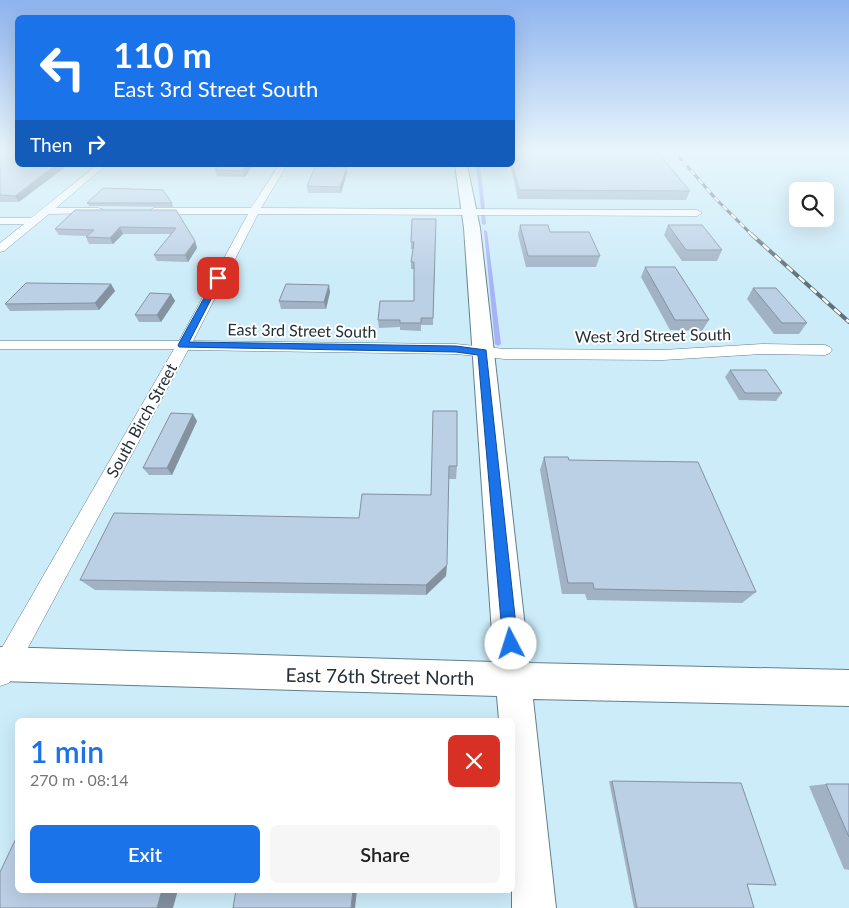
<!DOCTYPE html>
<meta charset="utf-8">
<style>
body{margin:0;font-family:Lato,sans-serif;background:#f6f6f6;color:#222;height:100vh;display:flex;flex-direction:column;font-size:19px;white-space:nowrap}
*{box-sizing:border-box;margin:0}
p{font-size:16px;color:#767676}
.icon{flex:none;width:28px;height:28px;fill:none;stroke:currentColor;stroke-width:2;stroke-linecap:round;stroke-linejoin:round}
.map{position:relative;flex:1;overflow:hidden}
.drawer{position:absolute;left:15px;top:718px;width:500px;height:175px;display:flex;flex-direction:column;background:#fff;border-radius:8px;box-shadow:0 5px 20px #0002}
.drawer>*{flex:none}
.banner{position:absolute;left:15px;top:15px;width:500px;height:152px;border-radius:8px;box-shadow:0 5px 20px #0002;background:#1a73e8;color:#fff;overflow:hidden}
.tools{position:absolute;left:789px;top:182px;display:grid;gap:10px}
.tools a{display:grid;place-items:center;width:45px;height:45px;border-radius:8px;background:#fff;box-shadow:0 5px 20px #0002;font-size:25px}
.pin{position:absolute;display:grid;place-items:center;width:42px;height:42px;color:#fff;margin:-21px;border-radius:10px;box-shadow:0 2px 8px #0006}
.me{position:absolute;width:55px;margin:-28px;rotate:355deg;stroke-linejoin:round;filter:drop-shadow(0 0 4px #0008)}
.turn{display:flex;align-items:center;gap:18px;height:105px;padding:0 15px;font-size:22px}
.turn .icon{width:65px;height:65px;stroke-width:2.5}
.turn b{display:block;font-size:35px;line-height:42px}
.then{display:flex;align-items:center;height:48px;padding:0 15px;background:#0003;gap:10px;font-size:19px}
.round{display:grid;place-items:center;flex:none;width:52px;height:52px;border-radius:8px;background:#f6f6f6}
.overview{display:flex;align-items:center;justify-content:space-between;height:85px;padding:0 15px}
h1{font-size:30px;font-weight:600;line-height:38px;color:#1a73e8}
.primary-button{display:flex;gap:10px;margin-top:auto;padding:10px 15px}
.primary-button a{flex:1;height:58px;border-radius:8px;background:#1a73e8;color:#fff;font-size:20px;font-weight:600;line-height:58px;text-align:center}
.primary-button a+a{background:#f6f6f6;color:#222}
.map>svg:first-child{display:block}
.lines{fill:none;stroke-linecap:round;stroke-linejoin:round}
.stream{fill:#a8b2f6;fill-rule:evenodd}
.street-casing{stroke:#627f8b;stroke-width:1}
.secondary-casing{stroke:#627f8b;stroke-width:2}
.street{fill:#fff;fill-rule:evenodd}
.secondary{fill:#fff;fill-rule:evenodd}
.rail-far1-casing{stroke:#5e7178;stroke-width:3}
.rail-casing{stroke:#5e7178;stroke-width:4}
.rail-far1{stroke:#fff;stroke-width:2;stroke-dasharray:6;stroke-linecap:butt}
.rail{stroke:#fff;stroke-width:2.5;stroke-dasharray:8;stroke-linecap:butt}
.wall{fill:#a1b2c5}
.shaded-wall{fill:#8391a0}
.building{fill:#bbcfe5;stroke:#8391a0}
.route{fill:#1a73e8;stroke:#114b97}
.labels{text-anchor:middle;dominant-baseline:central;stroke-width:4;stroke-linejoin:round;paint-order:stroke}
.street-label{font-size:16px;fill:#232f34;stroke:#fff}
.near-street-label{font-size:19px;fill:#232f34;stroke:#fff}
</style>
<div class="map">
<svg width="849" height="908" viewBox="0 0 849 908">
<rect width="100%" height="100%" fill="#ccecf9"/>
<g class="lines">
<g class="stream">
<path d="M476,165h4l5,43 -2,1 -2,-1z"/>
<path d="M483,214l2,1 1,9 -2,1 -2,-1 -1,-9z"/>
<path d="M484,230l3,1 14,113 -3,2 -3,-2z"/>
</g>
<defs>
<g id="street">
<path d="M97,165h9l-50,43h42l4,1v4l-53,1 -45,37 -4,1v-9l24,-19h-24v-6h31z"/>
<path d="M279,165h8l-26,43 436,2 5,3 -5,3 -439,-2 -65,127 263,3 49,5 158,1 99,-6 63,1 5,2 2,3 -2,3 -5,2 -63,-1 -99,6 -158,-1 -49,-5 -268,-4 -179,333 -9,3v-35l174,-302h-174v-8h179l69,-127h-94l-5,-3 5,-3h97z"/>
</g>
<path id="secondary" d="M455,165h12l13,63 49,435 320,7v36l-316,-7 23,209h-44v-188h-13l-2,-24 -497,-15v-34l494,15 -30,-434z"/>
</defs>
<use href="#street" class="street-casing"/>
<use href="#secondary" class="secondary-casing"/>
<use href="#street" class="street"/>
<use href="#secondary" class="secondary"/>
<defs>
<path id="rail-far1" d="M675,152l40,46 37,37"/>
<path id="rail" d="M751,234l98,88"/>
</defs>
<use href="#rail-far1" class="rail-far1-casing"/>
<use href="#rail" class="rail-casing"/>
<use href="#rail-far1" class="rail-far1"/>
<use href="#rail" class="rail"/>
</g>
<g class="wall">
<path d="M0,152l19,50h-19z"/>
<path d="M512,152l178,39 -4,9 -168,-1 -8,-34h2z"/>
<path d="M219,165h34l-8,12 -28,-1 -2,-6z"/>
<path d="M316,165h20v2h11v6l-6,20h-33l-1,-7z"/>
<path d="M87,203h85l1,4 -84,-1z"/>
<path d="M176,210l19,31 2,7 -9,14 -31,-1 -3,-6 17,-21h-48l-10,10h-24l-3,-7 1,-1 -28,-1 -4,-6z"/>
<path d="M436,219l-3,106h-12v6l-21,-1v-3l-21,1 -1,-8 36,-19v-32h-3v-7l2,-13h-2v-7z"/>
<path d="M520,225l30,7 50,24 -4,11h-70l-8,-32z"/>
<path d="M668,225l54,25 -5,11h-35l-18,-26z"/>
<path d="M645,267l64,53 -7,11 -32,-1 -29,-53z"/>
<path d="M111,284l4,7 -16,19 -89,1 -5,-7z"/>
<path d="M753,288l54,35 -8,11h-25l-27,-35z"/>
<path d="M330,292l-4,17h-45l-2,-8z"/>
<path d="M171,294l4,7 -14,21h-22l-4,-7z"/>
<path d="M730,370l52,23 -6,8 -37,-1 -14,-23z"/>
<path d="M433,411l24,55 -1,13h-7l-3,97 -20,19 -331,-5 -15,-10 279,-62 72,-23z"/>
<path d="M197,421l-25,54h-23l-6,-7z"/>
<path d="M544,457l25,3 187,132 -14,11 -155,-3 -2,-6h-23l-22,-124z"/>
<path d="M609,781h3l135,103 7,24h-120z"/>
<path d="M826,784h23v86l-5,-1 -35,-83z"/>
</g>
<g class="shaded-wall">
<path d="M56,165h12l-49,37 -4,-6z"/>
<path d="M247,165h6l-8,12 -2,-6z"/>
<path d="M347,167v6l-6,20 -1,-6z"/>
<path d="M120,227l3,7 -10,10 -3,-6z"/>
<path d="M195,241l2,7 -9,14 -3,-7z"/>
<path d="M111,284l4,7 -16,19 -4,-7z"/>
<path d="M329,285l1,7 -4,17 -2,-7z"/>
<path d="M171,294l4,7 -14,21 -4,-7z"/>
<path d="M193,414l4,7 -25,54 -5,-7z"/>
<path d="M447,565l-1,11 -20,19v-10z"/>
<path d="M162,890h16l-5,18h-16z"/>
<path d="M353,890h4l-2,18h-4z"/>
</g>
<g class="building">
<path d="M0,152h18v13h38l-41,31 -15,-1z"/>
<path d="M512,152h132l1,1 14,1 31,37 -171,-1 -7,-27z"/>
<path d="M219,165h28l-4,6 -28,-1z"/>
<path d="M316,165h17l-1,2h15l-7,20 -33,-1z"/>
<path d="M103,188l60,2 9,13h-85z"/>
<path d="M75,210h101l19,31 -10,14h-31l22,-27 -56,-1 -10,11 -24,-1 8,-7 -39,-1z"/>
<path d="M412,219h24l-3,99h-12v5h-21v-3h-22l2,-19h34v-39h-3l3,-20h-3z"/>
<path d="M520,225h28l2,7h39l11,24h-72z"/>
<path d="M668,225h34l20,25h-36z"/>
<path d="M645,267h30l34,53h-34z"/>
<path d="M26,283l85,1 -16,19 -90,1z"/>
<path d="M286,284l43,1 -5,17 -45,-1z"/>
<path d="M753,288h23l31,35h-25z"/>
<path d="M150,293l21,1 -14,21h-22z"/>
<path d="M730,370h36l16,23h-37z"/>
<path d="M433,411h24v55h-8l-2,99 -21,20 -346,-5 34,-67 245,5 3,-24 69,1z"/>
<path d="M171,413l22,1 -26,54h-24z"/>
<path d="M544,457h24l1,3 129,2 58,130 -162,-3 -1,-6h-25z"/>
<path d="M612,781l129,2 35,102 -29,-1 7,24h-117z"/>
<path d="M826,784h23v53z"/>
<path d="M18,834v56h144l-5,18h-157v-36z"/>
<path d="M236,890h117l-2,18h-118z"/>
</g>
<linearGradient id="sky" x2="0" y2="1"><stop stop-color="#8eb3ee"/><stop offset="0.54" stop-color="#e8f6fc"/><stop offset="1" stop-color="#e8f6fc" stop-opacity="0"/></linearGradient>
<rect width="849" height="279" fill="url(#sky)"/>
<path class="route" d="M218,276l4,2 -33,64 267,4 30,4 32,294 -2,5 -5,3 -5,-3 -3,-5 -25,-289 -22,-3 -277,-5 -1,-2 37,-67z"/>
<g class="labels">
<g class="street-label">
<text transform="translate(302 330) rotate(1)">East 3rd Street South</text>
<text transform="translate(653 335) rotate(-1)">West 3rd Street South</text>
<text transform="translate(141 420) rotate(-61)">South Birch Street</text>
</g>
<g class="near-street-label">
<text transform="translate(380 676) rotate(1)">East 76th Street North</text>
</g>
</g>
</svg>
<div class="tools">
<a><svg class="icon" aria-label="search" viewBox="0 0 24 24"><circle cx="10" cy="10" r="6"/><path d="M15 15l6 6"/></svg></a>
</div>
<div class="pin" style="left:218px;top:278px;background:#d93025"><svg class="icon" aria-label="arrive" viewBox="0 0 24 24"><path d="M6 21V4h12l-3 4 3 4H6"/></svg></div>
<svg class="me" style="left:511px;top:644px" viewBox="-20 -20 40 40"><circle r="19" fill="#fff"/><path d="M0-13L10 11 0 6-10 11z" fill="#1a73e8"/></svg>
<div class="banner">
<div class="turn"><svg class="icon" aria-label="left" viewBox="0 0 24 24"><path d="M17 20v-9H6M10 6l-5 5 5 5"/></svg><div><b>110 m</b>East 3rd Street South</div></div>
<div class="then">Then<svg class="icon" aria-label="right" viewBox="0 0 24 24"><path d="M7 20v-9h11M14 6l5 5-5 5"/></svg></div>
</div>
<section class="drawer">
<div class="overview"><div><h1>1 min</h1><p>270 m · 08:14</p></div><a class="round" style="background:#d93025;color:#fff"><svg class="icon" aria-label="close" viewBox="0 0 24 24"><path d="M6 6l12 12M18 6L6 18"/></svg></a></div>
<div class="primary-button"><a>Exit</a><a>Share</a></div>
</section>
</div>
